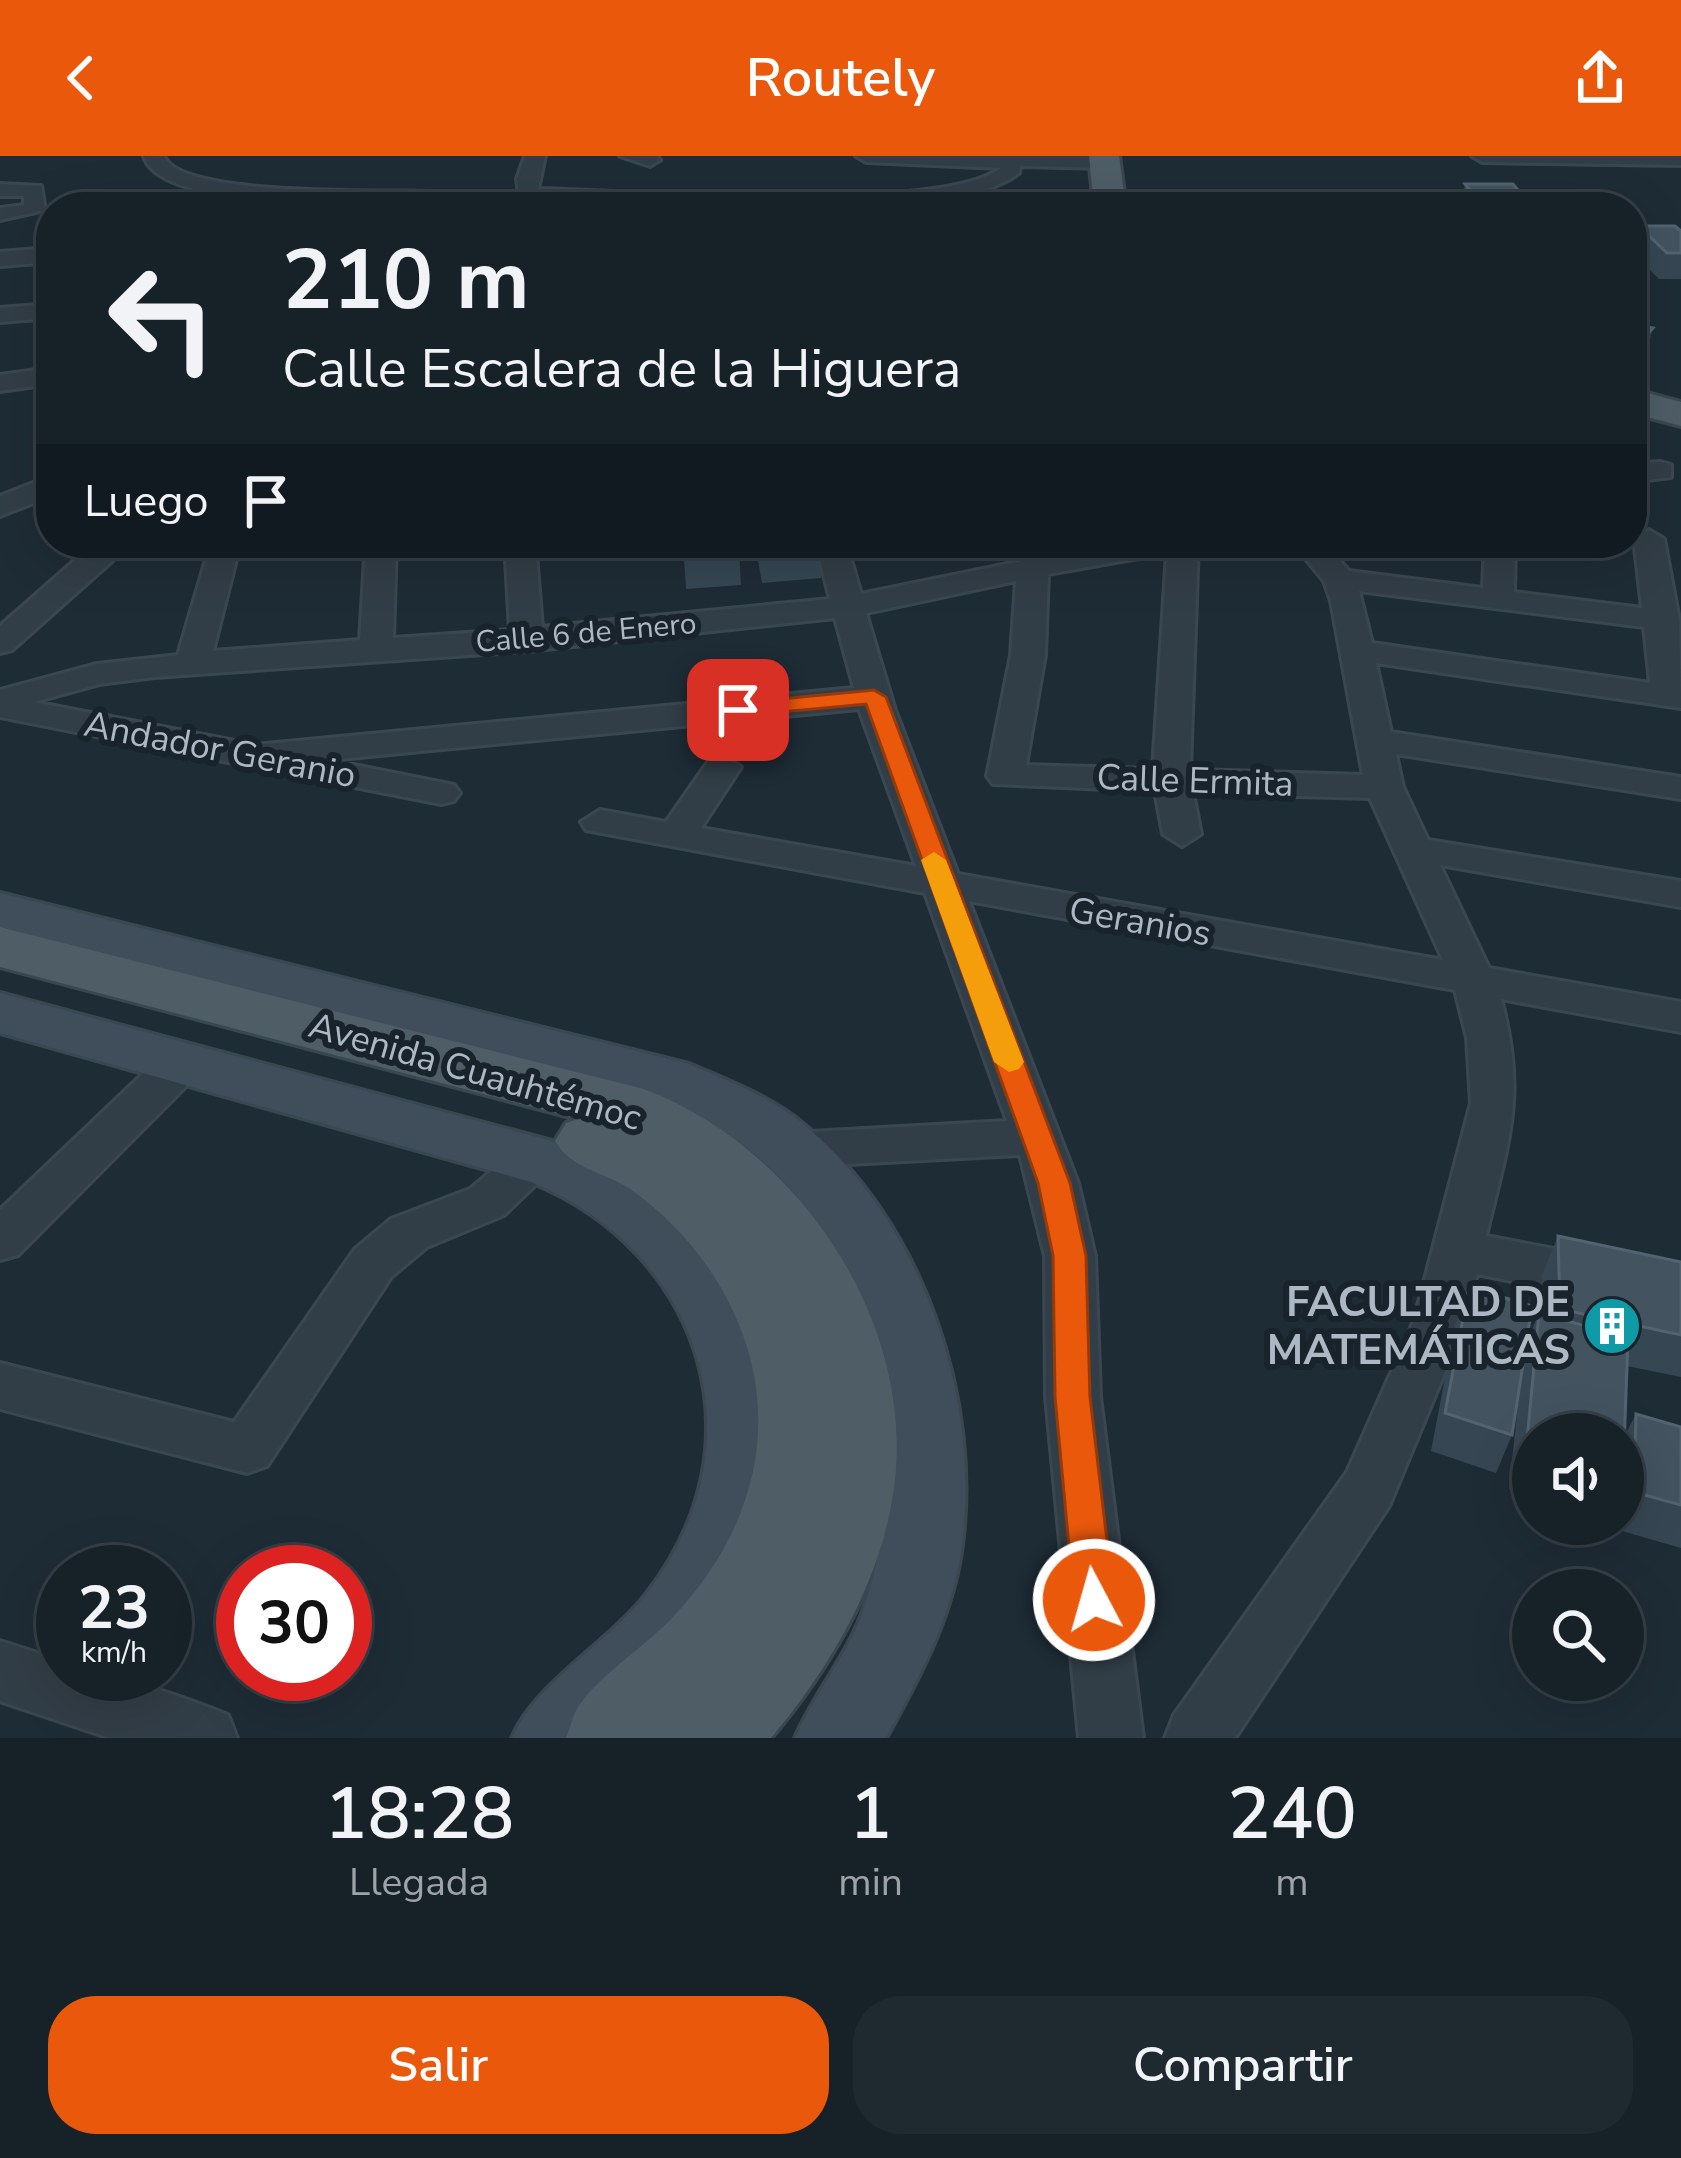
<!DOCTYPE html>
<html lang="es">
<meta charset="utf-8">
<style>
body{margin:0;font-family:"Nunito Sans",sans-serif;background:#1f2930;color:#f1f3f6;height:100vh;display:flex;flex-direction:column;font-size:45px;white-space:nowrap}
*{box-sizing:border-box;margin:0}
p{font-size:39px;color:#9ea3a8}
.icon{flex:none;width:66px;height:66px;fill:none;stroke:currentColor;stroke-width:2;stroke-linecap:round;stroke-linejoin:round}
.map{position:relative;height:1582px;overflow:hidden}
.details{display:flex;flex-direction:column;background:#162128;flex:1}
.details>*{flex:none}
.top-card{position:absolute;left:36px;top:36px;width:1611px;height:366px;border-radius:48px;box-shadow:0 12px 48px #0002,0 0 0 3px #353e45;background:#162128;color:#f1f3f6;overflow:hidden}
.controls{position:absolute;left:1512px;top:1257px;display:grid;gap:24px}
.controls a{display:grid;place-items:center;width:132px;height:132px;border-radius:50%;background:#162128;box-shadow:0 12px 48px #0002,0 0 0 3px #353e45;font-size:60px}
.speed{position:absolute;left:36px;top:1389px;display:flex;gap:24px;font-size:60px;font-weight:700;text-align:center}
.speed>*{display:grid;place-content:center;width:156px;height:156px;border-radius:50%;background:#162128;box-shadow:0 12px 48px #0002,0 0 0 3px #353e45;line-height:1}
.speed small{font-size:30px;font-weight:400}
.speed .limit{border:18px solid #d22;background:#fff;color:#111}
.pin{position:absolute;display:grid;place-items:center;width:102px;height:102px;color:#fff;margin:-51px;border-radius:24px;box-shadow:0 6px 18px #0006}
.me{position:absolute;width:132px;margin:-66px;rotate:354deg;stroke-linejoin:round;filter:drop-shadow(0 0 9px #0008)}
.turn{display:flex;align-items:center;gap:42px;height:252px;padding:0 48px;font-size:54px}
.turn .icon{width:156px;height:156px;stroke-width:2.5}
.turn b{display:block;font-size:84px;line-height:102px}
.then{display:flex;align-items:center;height:114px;padding:0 48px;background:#0003;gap:24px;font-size:45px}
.eta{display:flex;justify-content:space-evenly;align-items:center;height:204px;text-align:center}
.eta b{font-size:72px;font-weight:600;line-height:84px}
.action{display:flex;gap:24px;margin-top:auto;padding:24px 48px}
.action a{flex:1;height:138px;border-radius:48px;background:#ea580c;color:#fff;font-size:48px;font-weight:600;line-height:138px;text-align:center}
.action a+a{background:#1f2930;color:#f1f3f6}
header{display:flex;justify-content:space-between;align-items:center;height:156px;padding:0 48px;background:#ea580c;color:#fff;font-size:54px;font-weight:600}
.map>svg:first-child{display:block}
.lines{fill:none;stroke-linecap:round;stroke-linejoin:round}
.street-casing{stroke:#3b4750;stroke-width:6}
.secondary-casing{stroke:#3b4750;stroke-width:6}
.primary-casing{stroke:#3b4750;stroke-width:6}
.street{fill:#323e47;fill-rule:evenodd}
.secondary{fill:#404d5a;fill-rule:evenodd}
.primary{fill:#4f5d67;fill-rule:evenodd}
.wall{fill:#364753}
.shaded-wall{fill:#273743}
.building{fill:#435360;stroke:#53636f;stroke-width:3}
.route{fill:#ea580c;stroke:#983908;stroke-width:3}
.slow{fill:#f59e0b}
.labels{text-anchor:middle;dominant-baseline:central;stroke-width:12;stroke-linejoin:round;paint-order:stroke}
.far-street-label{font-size:30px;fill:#acb9c4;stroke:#18232b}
.street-label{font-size:36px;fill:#acb9c4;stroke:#18232b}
.near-poi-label{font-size:42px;font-weight:bold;fill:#acb9c4;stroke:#18232b;text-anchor:end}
</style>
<header><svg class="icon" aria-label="back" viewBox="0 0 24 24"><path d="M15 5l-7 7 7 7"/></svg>Routely<svg class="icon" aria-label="share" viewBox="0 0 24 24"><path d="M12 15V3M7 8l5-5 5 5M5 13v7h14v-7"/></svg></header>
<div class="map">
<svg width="1681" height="1582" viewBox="0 0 1681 1582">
<rect width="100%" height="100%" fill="#1e2c36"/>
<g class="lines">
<defs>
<g id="street">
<path d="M144,0h20c15,42 223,34 269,36l10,6 -10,6c-53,-2 -274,9 -289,-48z"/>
<path d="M525,0h20l-7,33c92,2 401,26 463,-21l-135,-6 -10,-6h243l15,6 -10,6 -84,-2 -1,7c-73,57 -387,30 -490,28l-10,-6 -2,-16z"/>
<path d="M620,0h37l3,4 -10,6z"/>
<path d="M1472,0h209v9l-199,-3z"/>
<path d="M0,28l41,2 4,24 -45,10v-12l24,-3v-9h-24z"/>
<path d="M1129,40l211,5 10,6 -228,-1 -3,-4z"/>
<path d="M51,92v14l-51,4v-14z"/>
<path d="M51,148v14l-51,4v-14z"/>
<path d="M51,212v16l-51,7v-16z"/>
<path d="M1661,306l10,3v12l-39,5v-18z"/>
<path d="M51,320v20l-51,20v-20z"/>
<path d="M1649,374l15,9 15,81 2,88 -305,-45 15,69 290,45v22l-285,-45 7,33 25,53 253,41v26l-241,-42 49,103 192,34v30l-180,-33c26,97 7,143 -15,237l195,37v42l-204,-41 -11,47 -77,185 -154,232h-70l9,-23 173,-243 67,-151 57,-218 -4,-65 -12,-48 -486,-89 109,282 17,73 5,141 43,341h-64l-33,-341 -1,-141 -25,-101 -228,12 -17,-5 -7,-12 7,-12 17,-5 215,-12 -82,-228 -339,-63 -5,-8 19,-12 66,12 44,-63 13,-3 18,11 -40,61 215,38 -57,-157 -530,51 125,25 6,8 -6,8 -13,3 -441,-87v-27l97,-26 81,-9 29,-99 15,-9 15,9 -24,95 147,-11 6,-97h30l-3,95 117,-8 -5,-87h30l7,84 288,-28 -14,-56h30l15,51 249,-51h88l-8,227 173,5 -32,-174 -7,-20 -31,-38h31l25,28 134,17 2,-45h30l-1,49 128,16 -8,-69zM1167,397l-14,216 -127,-4 19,-110 3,-81zM1016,425l-5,74 -24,121 6,8 162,7 8,43 19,12 19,-12 -8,-41 177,5 73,162 -485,-86 -63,-164 -29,-97zM1359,435l285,36 6,56 -278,-40zM835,462l19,70 -599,57 -221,-43 65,-18 56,-7 372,-26z"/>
<path d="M101,389l11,2 4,7 -4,7 -100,89 -12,3v-27l90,-79z"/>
<path d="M186,887l16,5 7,11 -7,11 -184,185 -18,5v-50l170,-162z"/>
<path d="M537,986l17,5 7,13 -57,55 -77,32 -36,30 -124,189 -20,7 -247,-64v-46l234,59 121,-173 36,-30 79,-30 50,-42z"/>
<path d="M0,1485l63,20v13c57,0 112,20 165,41l9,23h-127l-110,-37z"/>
</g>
<g id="secondary">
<path d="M0,737l689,171c39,17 80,32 113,59 121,98 181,278 159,429 -10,67 -43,128 -75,186h-91c19,-45 54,-84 69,-130 50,-153 20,-348 -111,-455 -31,-25 -69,-41 -105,-57l-648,-169z"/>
<path d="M0,837l578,155c67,26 122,69 159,132 96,167 16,337 -113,458h-112c23,-55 96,-94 135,-145 117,-150 55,-341 -116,-411l-531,-149z"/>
</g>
<g id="primary">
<path d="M1089,0h30l7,51h-32z"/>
<path d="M1632,233l49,13v24l-49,-13z"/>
<path d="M0,771l644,162c155,58 276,237 249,406 -14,90 -64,174 -122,243h-205c4,-10 7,-25 14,-34 21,-30 67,-59 93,-87 96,-102 116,-232 34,-351 -20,-29 -48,-57 -77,-77 -27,-18 -58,-19 -75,-48l11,-18 12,-4 -578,-152z"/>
</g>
</defs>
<use href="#street" class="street-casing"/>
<use href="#secondary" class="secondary-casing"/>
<use href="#primary" class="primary-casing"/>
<use href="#street" class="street"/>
<use href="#secondary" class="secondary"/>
<use href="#primary" class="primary"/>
</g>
<g class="wall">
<path d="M1465,28l61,16 -1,7h-65z"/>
<path d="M1639,70l42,5v48h-22l-27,-27z"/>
<path d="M1632,168l21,4 -8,29 -11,13z"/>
<path d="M683,387l56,9 2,33 -55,4z"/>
<path d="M755,387h65l1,35 -59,5z"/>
<path d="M1558,1080l123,26v115l-54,-11 -3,71 12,-23 45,13v121l-66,-19v-5h8v-90h-90v62l-24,-7 12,-113 -9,59 -16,38 -65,-22 24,-126 14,-38 56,59 14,-33 4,1 -1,-39z"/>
</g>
<path class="shaded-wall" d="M1653,172l-8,29 -11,13 8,-29z"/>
<g class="building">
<path d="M1465,28h48l13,16 -49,-1z"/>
<path d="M1361,47h43l3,4h-44z"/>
<path d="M1639,70h36l6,5v22h-14z"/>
<path d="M1632,168l21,4 -11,13 -10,-2z"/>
<path d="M683,387h55l1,9 -55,4z"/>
<path d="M760,387h60l1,2 -60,5z"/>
<path d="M1558,1080l123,26v73l-121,-26z"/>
<path d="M1469,1131l63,19 -20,129 -67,-22z"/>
<path d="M1539,1157l89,25 -5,138v-42h-90v19l-7,-2z"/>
<path d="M1636,1258l45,13v78l-47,-13z"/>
</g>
<path class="route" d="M874,534l12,7 184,486 16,73 4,141 24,203 -6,13 -14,6 -14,-6 -6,-13 -19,-203 -2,-141 -15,-73 -172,-479 -128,12 -12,-6 12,-7z"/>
<path class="slow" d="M934,696l12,8 78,202 -5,7 -10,3 -15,-10 -73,-202z"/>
<defs>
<symbol id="building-disc" viewBox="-11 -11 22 22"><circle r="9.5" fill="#0f9aa8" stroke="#18232b"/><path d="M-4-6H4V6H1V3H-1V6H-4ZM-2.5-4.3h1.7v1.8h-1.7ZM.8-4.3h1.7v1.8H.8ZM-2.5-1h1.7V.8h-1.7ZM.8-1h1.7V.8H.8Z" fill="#fff"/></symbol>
</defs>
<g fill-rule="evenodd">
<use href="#building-disc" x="1579" y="1137" width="66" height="66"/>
</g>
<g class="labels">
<g class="far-street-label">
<text transform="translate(586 477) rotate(-5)">Calle 6 de Enero</text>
</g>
<g class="street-label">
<text transform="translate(220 594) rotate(11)">Andador Geranio</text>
<text transform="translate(1195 625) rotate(2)">Calle Ermita</text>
<text transform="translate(1140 766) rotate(10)">Geranios</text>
<text transform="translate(475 916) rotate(16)">Avenida Cuauhtémoc</text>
</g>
<g class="near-poi-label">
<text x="1570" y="1146">FACULTAD DE<tspan x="1570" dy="48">MATEMÁTICAS</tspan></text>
</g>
</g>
</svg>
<div class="controls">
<a><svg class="icon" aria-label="sound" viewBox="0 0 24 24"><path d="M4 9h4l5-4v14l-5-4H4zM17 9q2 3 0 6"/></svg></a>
<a><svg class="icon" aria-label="search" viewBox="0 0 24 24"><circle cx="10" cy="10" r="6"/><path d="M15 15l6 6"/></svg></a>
</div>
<div class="speed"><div>23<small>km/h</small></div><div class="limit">30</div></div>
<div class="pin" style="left:738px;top:554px;background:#d93025"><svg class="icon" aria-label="arrive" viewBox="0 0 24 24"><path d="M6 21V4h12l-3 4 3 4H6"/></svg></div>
<svg class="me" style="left:1094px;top:1444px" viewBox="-20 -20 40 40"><circle r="17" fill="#ea580c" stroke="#fff" stroke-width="3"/><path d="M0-11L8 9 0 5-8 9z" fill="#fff"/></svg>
<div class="top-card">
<div class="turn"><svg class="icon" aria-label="left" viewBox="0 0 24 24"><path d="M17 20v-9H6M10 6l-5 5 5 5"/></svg><div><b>210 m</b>Calle Escalera de la Higuera</div></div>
<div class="then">Luego<svg class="icon" aria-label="arrive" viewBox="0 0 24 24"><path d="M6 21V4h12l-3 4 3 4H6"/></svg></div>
</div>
</div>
<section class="details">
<div class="eta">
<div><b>18:28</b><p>Llegada</p></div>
<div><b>1</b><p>min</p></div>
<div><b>240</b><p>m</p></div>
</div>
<div class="action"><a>Salir</a><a>Compartir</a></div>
</section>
